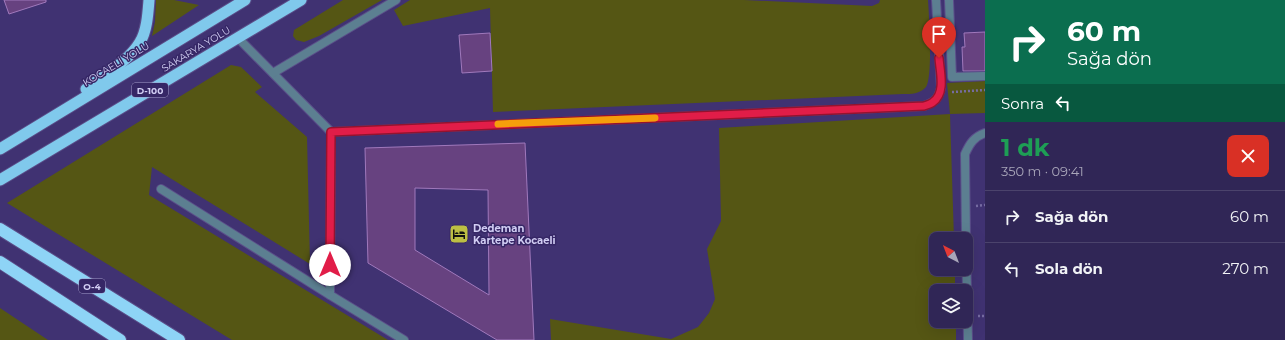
<!DOCTYPE html>
<html lang="tr">
<meta charset="utf-8">
<style>
body{margin:0;font-family:Montserrat,sans-serif;background:#3c3260;color:#f1f3f6;height:100vh;display:flex;flex-direction:column;font-size:15px;white-space:nowrap}
*{box-sizing:border-box;margin:0}
p{font-size:13px;color:#a8a5b9}
.icon{flex:none;width:22px;height:22px;fill:none;stroke:currentColor;stroke-width:2;stroke-linecap:round;stroke-linejoin:round}
.map{position:relative;flex:1;overflow:hidden}
.drawer{display:flex;flex-direction:column;background:#302656;width:300px}
.drawer>*{flex:none}
.banner{background:#0b6e4f;color:#fff;overflow:hidden}
.needle{width:26px;rotate:318deg}
.tools{position:absolute;left:929px;top:232px;display:grid;gap:8px}
.tools a{display:grid;place-items:center;width:44px;height:44px;border-radius:8px;background:#302656;box-shadow:0 4px 16px #0002,0 0 0 1px #4b436c;font-size:20px}
.pin{position:absolute;display:grid;place-items:center;width:34px;height:34px;color:#fff;margin:-41px -17px;border-radius:50% 50% 50% 0;rotate:-45deg;box-shadow:0 0 4px #0007}
.pin .icon{rotate:45deg}
.me{position:absolute;width:44px;margin:-22px;rotate:0deg;stroke-linejoin:round;filter:drop-shadow(0 0 3px #0008)}
.turn{display:flex;align-items:center;gap:14px;height:84px;padding:0 16px;font-size:18px}
.turn .icon{width:52px;height:52px;stroke-width:2.5}
.turn b{display:block;font-size:28px;line-height:34px}
.then{display:flex;align-items:center;height:38px;padding:0 16px;background:#0003;gap:8px;font-size:15px}
.round{display:grid;place-items:center;flex:none;width:42px;height:42px;border-radius:8px;background:#3c3260}
.head{display:flex;align-items:center;justify-content:space-between;height:68px;padding:0 16px}
h1{font-size:24px;font-weight:700;line-height:30px;color:#1e9e55}
ul{padding:0;list-style:none}
li{display:flex;align-items:center;gap:12px;height:52px;padding:0 16px;border-top:1px solid #4b436c}
li div{flex:1}
li b{display:block;font-size:15px}
li em{font-style:normal}
main{display:flex;flex:1;min-height:0}
.map>svg:first-child{display:block}
.green{fill:#555614}
.building{fill:#674280;stroke:#a079bc;fill-rule:evenodd}
.lines{fill:none;stroke-linecap:round;stroke-linejoin:round}
.service-casing{stroke:#5a4e89;stroke-width:10}
.minor-casing{stroke:#5a4e89;stroke-width:10}
.trunk-casing{stroke:#5a4e89;stroke-width:13}
.motorway-casing{stroke:#5a4e89;stroke-width:14}
.path{stroke:#766ca2;stroke-width:2.5;stroke-dasharray:2 2;stroke-linecap:butt}
.service{stroke:#5c7f91;stroke-width:8}
.minor{stroke:#5c7f91;stroke-width:8}
.trunk{stroke:#80c9ec;stroke-width:11}
.motorway{stroke:#8ed4f6;stroke-width:12}
.route-casing{stroke:#92132f;stroke-width:10}
.route{stroke:#e11d48;stroke-width:7}
.slow{stroke:#f59e0b;stroke-width:7}
.labels{text-anchor:middle;dominant-baseline:central;stroke-width:3;stroke-linejoin:round;paint-order:stroke}
.shield{fill:#362766;stroke:#a29bc9;stroke-width:1}
.shield-label{font-size:9px;font-weight:bold;fill:#d1cdf3}
.street-label{font-size:10px;fill:#d1cdf3;stroke:#362766}
.poi-label{font-size:10px;font-weight:bold;fill:#d1cdf3;stroke:#362766;text-anchor:start}
</style>
<main>
<div class="map">
<svg width="985" height="340" viewBox="0 0 985 340">
<rect width="100%" height="100%" fill="#403272"/>
<g class="green">
<path d="M156,0h18l25,5 -47,31 3,-14z"/>
<path d="M343,0h39l-63,36 -15,6 -8,-2 -3,-4 1,-6z"/>
<path d="M410,0h334l128,6 7,-3 1,-3h48c1,14 5,77 -2,87 -6,7 -15,7 -23,7l-410,18 -3,-104 -87,18 -9,-16z"/>
<path d="M231,65l10,2 21,20 -7,5 52,45 3,127 -158,-97 -3,28 239,145h-156l-225,-137z"/>
<path d="M985,81v32l-35,1 4,125h-18v30h19v22h-19v30h20v19h-405l-1,-21 121,20 27,-12 11,-14 6,-14 -8,-50 14,-28 -2,-93 231,-14 -3,-31z"/>
<path d="M0,308l48,32h-48z"/>
</g>
<g class="building">
<path d="M4,0h42v2l-37,12z"/>
<path d="M985,32v39h-22l-1,-24h3l-1,-14z"/>
<path d="M490,33l2,38 -30,2 -3,-38z"/>
<path d="M525,143l9,197h-37l-129,-77 -3,-115zM415,188l73,2 1,105 -74,-45z"/>
</g>
<g class="lines">
<defs>
<g id="service">
<path d="M949,0l3,77 33,-1"/>
<path d="M966,239l-1,-85c5,-11 9,-17 20,-21"/>
<path d="M966,242l2,98"/>
</g>
<g id="minor">
<path d="M238,38l93,94 593,-26c11,-4 14,-7 17,-18l-5,-88"/>
<path d="M273,73l123,-73"/>
<path d="M331,132l-1,163 74,45"/>
<path d="M161,189l169,106"/>
</g>
<g id="trunk">
<path d="M86,89c18,-14 42,-27 54,-47 7,-11 8,-29 9,-42"/>
<path d="M0,149l245,-149"/>
<path d="M0,180l301,-180"/>
</g>
<g id="motorway">
<path d="M0,229l179,111"/>
<path d="M0,262l120,78"/>
</g>
</defs>
<use href="#service" class="service-casing"/>
<use href="#minor" class="minor-casing"/>
<use href="#trunk" class="trunk-casing"/>
<use href="#motorway" class="motorway-casing"/>
<g class="path">
<path d="M952,92l33,-2"/>
<path d="M976,206l9,-1"/>
<path d="M978,316h7"/>
</g>
<use href="#service" class="service"/>
<use href="#minor" class="minor"/>
<use href="#trunk" class="trunk"/>
<use href="#motorway" class="motorway"/>
</g>
<g class="lines">
<defs>
<path id="route" d="M330,265l1,-133 593,-26c3,-1 7,-2 9,-4 13,-9 7,-30 6,-44"/>
</defs>
<use href="#route" class="route-casing"/>
<use href="#route" class="route"/>
<path class="slow" d="M498,124l157,-6"/>
</g>
<defs>
<symbol id="hotel-square" viewBox="-11 -11 22 22"><rect x="-9" y="-9" width="18" height="18" rx="4" fill="#bdbf43" stroke="#362766"/><path d="M-6-4.5h1.5V1H6V5H4.5V3h-9V5H-6ZM-4 0a1.8 1.8 0 1 1 3.6 0ZM.5 0V-2.5h3Q6-2.5 6 0Z" fill="#111"/></symbol>
</defs>
<g fill-rule="evenodd">
<use href="#hotel-square" x="448" y="223" width="22" height="22"/>
</g>
<g class="labels">
<g class="shield">
<rect x="132" y="83" width="36" height="14" rx="3"/>
<rect x="79" y="279" width="26" height="14" rx="3"/>
</g>
<g class="shield-label">
<text x="150" y="90">D-100</text>
<text x="92" y="286">O-4</text>
</g>
<g class="street-label">
<text transform="translate(196 49) rotate(-31)">SAKARYA YOLU</text>
<text transform="translate(116 64) rotate(-31)">KOCAELİ YOLU</text>
</g>
<g class="poi-label">
<text x="473" y="228">Dedeman<tspan x="473" dy="12">Kartepe Kocaeli</tspan></text>
</g>
</g>
</svg>
<div class="tools">
<a><svg class="needle" viewBox="-14 -14 28 28"><path d="M0-13l5 13h-10z" fill="#e53935"/><path d="M0 13l5-13h-10z" fill="#a8a5b9"/></svg></a>
<a><svg class="icon" aria-label="layers" viewBox="0 0 24 24"><path d="M12 4l9 5-9 5-9-5zM3 14l9 5 9-5"/></svg></a>
</div>
<div class="pin" style="left:939px;top:58px;background:#d93025"><svg class="icon" aria-label="arrive" viewBox="0 0 24 24"><path d="M6 21V4h12l-3 4 3 4H6"/></svg></div>
<svg class="me" style="left:330px;top:265px" viewBox="-20 -20 40 40"><circle r="19" fill="#fff"/><path d="M0-13L10 11 0 6-10 11z" fill="#e11d48"/></svg>
</div>
<section class="drawer">
<div class="banner">
<div class="turn"><svg class="icon" aria-label="right" viewBox="0 0 24 24"><path d="M7 20v-9h11M14 6l5 5-5 5"/></svg><div><b>60 m</b>Sağa dön</div></div>
<div class="then">Sonra<svg class="icon" aria-label="left" viewBox="0 0 24 24"><path d="M17 20v-9H6M10 6l-5 5 5 5"/></svg></div>
</div>
<div class="head"><div><h1>1 dk</h1><p>350 m · 09:41</p></div><a class="round" style="background:#d93025;color:#fff"><svg class="icon" aria-label="close" viewBox="0 0 24 24"><path d="M6 6l12 12M18 6L6 18"/></svg></a></div>
<ul>
<li><svg class="icon" aria-label="right" viewBox="0 0 24 24"><path d="M7 20v-9h11M14 6l5 5-5 5"/></svg><div><b>Sağa dön</b></div><em>60 m</em></li>
<li><svg class="icon" aria-label="left" viewBox="0 0 24 24"><path d="M17 20v-9H6M10 6l-5 5 5 5"/></svg><div><b>Sola dön</b></div><em>270 m</em></li>
</ul>
</section>
</main>
